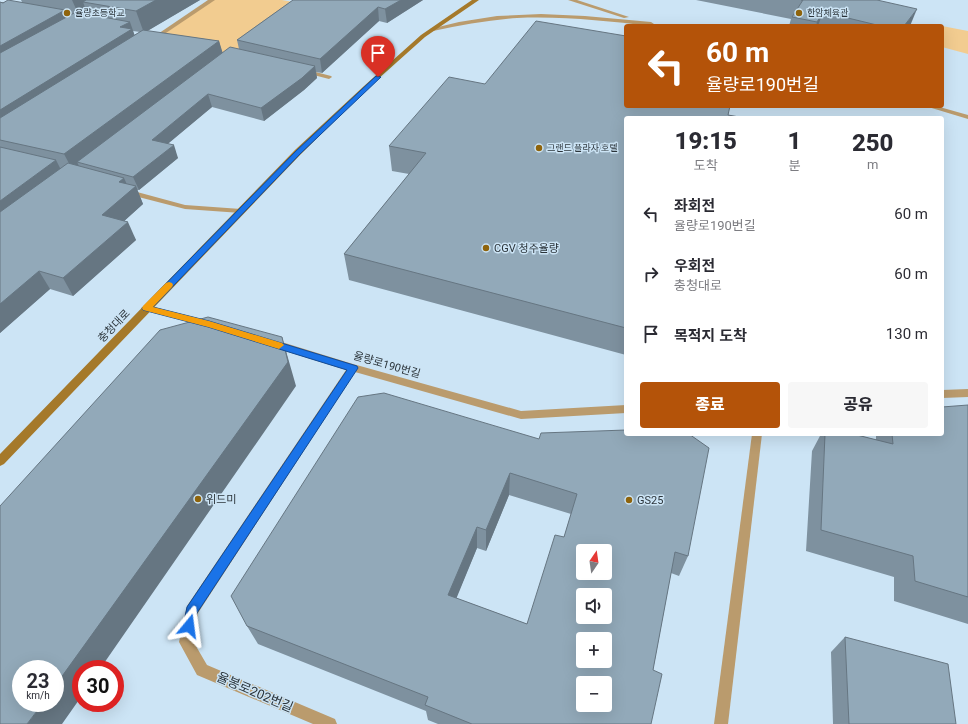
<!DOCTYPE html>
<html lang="ko">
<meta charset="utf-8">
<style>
body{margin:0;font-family:Roboto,"Noto Sans KR",sans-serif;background:#f7f7f7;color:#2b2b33;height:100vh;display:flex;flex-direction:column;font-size:15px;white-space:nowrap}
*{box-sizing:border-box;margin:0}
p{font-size:13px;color:#7c7c81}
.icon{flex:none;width:22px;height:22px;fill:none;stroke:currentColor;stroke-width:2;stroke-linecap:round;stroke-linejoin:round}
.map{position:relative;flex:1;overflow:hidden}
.sheet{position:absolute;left:624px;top:116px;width:320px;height:320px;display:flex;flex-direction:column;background:#fff;border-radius:4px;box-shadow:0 4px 16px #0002}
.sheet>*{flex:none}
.banner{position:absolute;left:624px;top:24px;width:320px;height:84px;border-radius:4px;box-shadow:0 4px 16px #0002;background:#b45309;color:#fff;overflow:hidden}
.needle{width:26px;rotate:13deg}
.tools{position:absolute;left:576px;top:544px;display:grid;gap:8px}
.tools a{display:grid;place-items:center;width:36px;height:36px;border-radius:4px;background:#fff;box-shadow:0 4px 16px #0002;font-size:20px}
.speed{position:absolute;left:12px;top:660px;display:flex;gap:8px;font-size:20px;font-weight:700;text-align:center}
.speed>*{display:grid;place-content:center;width:52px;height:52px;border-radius:50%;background:#fff;box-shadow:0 4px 16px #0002;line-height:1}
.speed small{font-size:10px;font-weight:400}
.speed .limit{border:6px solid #d22;background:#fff;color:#111}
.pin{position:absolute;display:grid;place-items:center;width:34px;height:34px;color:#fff;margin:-41px -17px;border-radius:50% 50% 50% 0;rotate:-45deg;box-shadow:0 0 4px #0007}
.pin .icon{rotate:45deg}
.me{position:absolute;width:44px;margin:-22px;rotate:16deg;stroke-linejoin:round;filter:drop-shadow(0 0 3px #0008)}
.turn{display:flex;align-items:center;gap:14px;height:84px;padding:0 16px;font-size:18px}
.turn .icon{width:52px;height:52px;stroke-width:2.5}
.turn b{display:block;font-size:28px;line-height:34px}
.eta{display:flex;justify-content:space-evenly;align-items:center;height:68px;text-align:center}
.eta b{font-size:24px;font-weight:800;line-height:28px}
.cta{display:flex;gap:8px;margin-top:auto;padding:8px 16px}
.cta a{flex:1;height:46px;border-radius:4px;background:#b45309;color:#fff;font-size:16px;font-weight:800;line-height:46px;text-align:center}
.cta a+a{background:#f7f7f7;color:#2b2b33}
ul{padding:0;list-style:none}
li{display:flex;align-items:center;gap:12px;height:60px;padding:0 16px}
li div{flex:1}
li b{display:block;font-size:15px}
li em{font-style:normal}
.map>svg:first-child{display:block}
.green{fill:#f2cc90}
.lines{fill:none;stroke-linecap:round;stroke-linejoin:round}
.minor{fill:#ba9b6d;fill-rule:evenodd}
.tertiary{fill:#ba9b6d;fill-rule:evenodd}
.secondary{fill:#a5792a;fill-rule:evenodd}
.wall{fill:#7e919f;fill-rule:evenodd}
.shaded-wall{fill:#667682}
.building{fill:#92a9b9;stroke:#667682;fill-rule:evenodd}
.route{fill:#1a73e8;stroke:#114b97}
.slow{fill:#f59e0b}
.poi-dot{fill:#8f640c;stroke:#cce4f5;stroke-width:1.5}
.labels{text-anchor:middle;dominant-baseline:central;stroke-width:3;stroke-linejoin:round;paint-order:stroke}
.far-poi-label{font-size:9px;fill:#2b343a;stroke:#cce4f5;text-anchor:start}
.poi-label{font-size:11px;fill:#2b343a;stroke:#cce4f5;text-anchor:start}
.street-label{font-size:11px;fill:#2b343a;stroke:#cce4f5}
.near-street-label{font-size:13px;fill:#2b343a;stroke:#cce4f5}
</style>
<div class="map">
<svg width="968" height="724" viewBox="0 0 968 724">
<rect width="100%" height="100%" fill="#cce4f5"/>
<g class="green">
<path d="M212,0h70l22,4 -72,51 -77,-17z"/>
<path d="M942,26l26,5v23l-26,-7z"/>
</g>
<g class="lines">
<g class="minor">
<path d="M208,0h7l-61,41 -5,-1z"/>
<path d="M304,69l27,7 1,1 -3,2 -27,-7 -1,-1z"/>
<path d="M123,189h3l59,16 56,4 4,2 -4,2 -56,-4 -62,-16z"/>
<path d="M146,305l63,16 5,3 -5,3 -66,-17 -2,-2z"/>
<path d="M272,339l81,25 168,47 105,-6v8l-105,6 -166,-47 -157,241 -5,28 14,24 128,54 2,5h-24l-116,-49 -18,-33 8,-36 159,-236 -77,-24 -2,-3z"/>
<path d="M968,389v8l-26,1v-8z"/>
<path d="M752,434h10l-34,290h-14z"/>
</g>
<g class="tertiary">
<path d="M568,0h9l52,17 -5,1z"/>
<path d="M541,14l44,2 66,6 3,2 -3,2c-44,-5 -89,-10 -134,-8 -28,2 -56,7 -84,13l-3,-2 29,-7 38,-6z"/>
<path d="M925,106h11l32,9v4z"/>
</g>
<path class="secondary" d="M472,0h7l-54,37 -57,51 -67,66 -297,310 -4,2v-12l295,-304 69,-64 57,-51z"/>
</g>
<g class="wall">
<path d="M21,0h179l-53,31 72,10 3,12 17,-4 -2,-9 56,-40h130l-36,23 -8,-2 -57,52 -6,-1 1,6 -13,12 -40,31 -52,-14 -45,37 11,14 -39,32h-2l6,14 -19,17 12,19 -63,56 -23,-7 -50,44v-331h22zM133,31l7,1 -6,3z"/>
<path d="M696,0h181l33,26h-121l2,-7z"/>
<path d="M626,118v237l-277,-75 -5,-26 65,-80 -17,-3 -3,-25z"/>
<path d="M968,405v219l-74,-23v-24l-88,-26 6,-100 9,-17h32l23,6v-6h66z"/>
<path d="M539,439l149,117 -9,20 -8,-3 -18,97 -2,54h-213l-10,-4 -2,-9 -168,-67 -11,-18zM509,495l62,19 -7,23 -37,87 -71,-26 21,-50 9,3z"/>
<path d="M845,637l111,87h-123l-2,-72z"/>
</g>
<g class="shaded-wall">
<path d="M72,0h45l-34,2 5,14 -7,4z"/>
<path d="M156,0h44l-56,33 -8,-22z"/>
<path d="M401,0h22l-36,23 -2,-14z"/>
<path d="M378,7l1,14 -57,52 -2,-14z"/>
<path d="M917,9l-7,17h-6z"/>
<path d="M65,10l7,16 -72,40v-20z"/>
<path d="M823,12l-5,14h-2l1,-4z"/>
<path d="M130,22l8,23 -138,88v-23l120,-83z"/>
<path d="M219,41l5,16 -147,105 2,4 -6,5 -9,-17z"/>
<path d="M315,66l2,12 -13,12 -40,31 -3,-13z"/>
<path d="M208,94l4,13 -55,46 -5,-13z"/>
<path d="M174,145l4,13 -39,32 -6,-13z"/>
<path d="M56,160l9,18 -65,49v-26z"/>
<path d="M124,178l6,13 6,-5 7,18 -32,29 -9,-18 17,-33z"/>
<path d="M128,222l8,18 -63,56 -10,-18z"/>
<path d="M39,271l11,18 -50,44v-29z"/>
<path d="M282,337l14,49 -196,283h-19v28l-19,27h-35l16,-21h12v-17z"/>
<path d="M510,473l-1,22 -23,56v-21z"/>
<path d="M477,527v21l-27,66 -2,-19z"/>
</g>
<g class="building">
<path d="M8,0l57,10 -65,36v-44l3,1z"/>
<path d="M86,0h70l-20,11 -53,-9z"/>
<path d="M293,0h108l-16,9 -7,-2 -58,52 -83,-19z"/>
<path d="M801,0h76l40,9 -13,17h-23l-58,-14 -6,10 -25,-5 11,-17z"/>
<path d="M76,12l54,10 -10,5 12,2 -132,81v-57z"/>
<path d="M536,21l90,15v70h104l-2,9 17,3h-119v210l-282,-74 82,-101 -37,-7 60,-69 36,7z"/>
<path d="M143,30l76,11 -155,113 -64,-14v-22z"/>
<path d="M230,47l85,19 -13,12 -41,30 -53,-14 -56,46 22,5 -41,32 -56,-15z"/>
<path d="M0,147l56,13 -56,41z"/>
<path d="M68,163l56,15 -5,4 17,4 -34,29 26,7 -65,56 -24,-7 -39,33v-92z"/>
<path d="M208,317l74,20 6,25 -233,324v-17h-34v34h22l-16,21h-27v-218l160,-176z"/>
<path d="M384,393l155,46 2,-6 85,-3v4h63l20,14 -21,108 -13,-4 -22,118 9,4 -11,50h-179l-47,-19 3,-8 -181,-71 -16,-30 127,-199zM510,473l67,21 -13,43 -9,-2 -28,89 -79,-29 29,-68 9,3zM583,551h22v22h-22zM583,595h22v22h-22zM583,639h22v22h-22zM583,683h22v22h-22z"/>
<path d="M968,405v192l-53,-16 -2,-25 -92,-26 4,-96h28l40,10 -1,-10h50v-27z"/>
<path d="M845,637l103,27 8,60h-107z"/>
</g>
<path class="route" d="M376,76l5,1 -81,77 -147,153 56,14 148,45 1,2 -161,245 -4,18 -4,1 -4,-1 -2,-5 4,-19 160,-237 -139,-43 -65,-17 -1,-2 154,-157z"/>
<path class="slow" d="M169,282l3,1 1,2 -1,2 -19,20 56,14 73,22 2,2 -5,4 -71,-22 -65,-17 -1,-2 1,-2 23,-23z"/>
<g class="poi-dot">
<circle cx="67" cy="13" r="4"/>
<circle cx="799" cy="13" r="4"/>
<circle cx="539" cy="148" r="4"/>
<circle cx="486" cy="248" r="4"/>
<circle cx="198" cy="499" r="4"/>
<circle cx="629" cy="500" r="4"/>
</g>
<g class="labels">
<g class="far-poi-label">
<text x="75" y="13">율량초등학교</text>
<text x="807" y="13">한암체육관</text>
<text x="547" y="148">그랜드 플라자 호텔</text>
</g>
<g class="poi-label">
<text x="494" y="248">CGV 청주율량</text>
<text x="206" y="499">위드미</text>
<text x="637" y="500">GS25</text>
</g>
<g class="street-label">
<text transform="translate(114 326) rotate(-46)">충청대로</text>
<text transform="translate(387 365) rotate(16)">율량로190번길</text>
</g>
<g class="near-street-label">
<text transform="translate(255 692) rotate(23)">율봉로202번길</text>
</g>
</g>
</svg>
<div class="tools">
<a><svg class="needle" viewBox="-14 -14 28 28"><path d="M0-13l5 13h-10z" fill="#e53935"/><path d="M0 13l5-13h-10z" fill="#7c7c81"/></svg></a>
<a><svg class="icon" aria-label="sound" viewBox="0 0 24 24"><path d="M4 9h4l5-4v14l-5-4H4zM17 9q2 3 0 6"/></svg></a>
<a>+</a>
<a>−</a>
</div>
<div class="speed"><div>23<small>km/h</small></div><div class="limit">30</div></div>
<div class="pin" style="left:378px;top:77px;background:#d93025"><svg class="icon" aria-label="arrive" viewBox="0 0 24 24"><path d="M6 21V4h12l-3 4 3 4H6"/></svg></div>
<svg class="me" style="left:189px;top:626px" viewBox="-20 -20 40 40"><path d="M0-17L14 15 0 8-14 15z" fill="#1a73e8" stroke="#fff" stroke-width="4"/></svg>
<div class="banner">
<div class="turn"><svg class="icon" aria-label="left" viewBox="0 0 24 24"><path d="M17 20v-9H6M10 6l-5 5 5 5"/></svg><div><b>60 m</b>율량로190번길</div></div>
</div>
<section class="sheet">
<div class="eta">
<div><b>19:15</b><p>도착</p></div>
<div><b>1</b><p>분</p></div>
<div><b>250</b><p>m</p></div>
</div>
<ul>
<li><svg class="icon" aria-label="left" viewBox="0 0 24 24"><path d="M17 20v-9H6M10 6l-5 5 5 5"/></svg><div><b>좌회전</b><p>율량로190번길</p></div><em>60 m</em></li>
<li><svg class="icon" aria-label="right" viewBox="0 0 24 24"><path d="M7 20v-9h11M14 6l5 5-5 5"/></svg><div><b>우회전</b><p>충청대로</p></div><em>60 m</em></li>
<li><svg class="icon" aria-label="arrive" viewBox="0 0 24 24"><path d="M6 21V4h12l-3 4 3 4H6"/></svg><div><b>목적지 도착</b></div><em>130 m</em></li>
</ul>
<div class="cta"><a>종료</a><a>공유</a></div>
</section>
</div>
